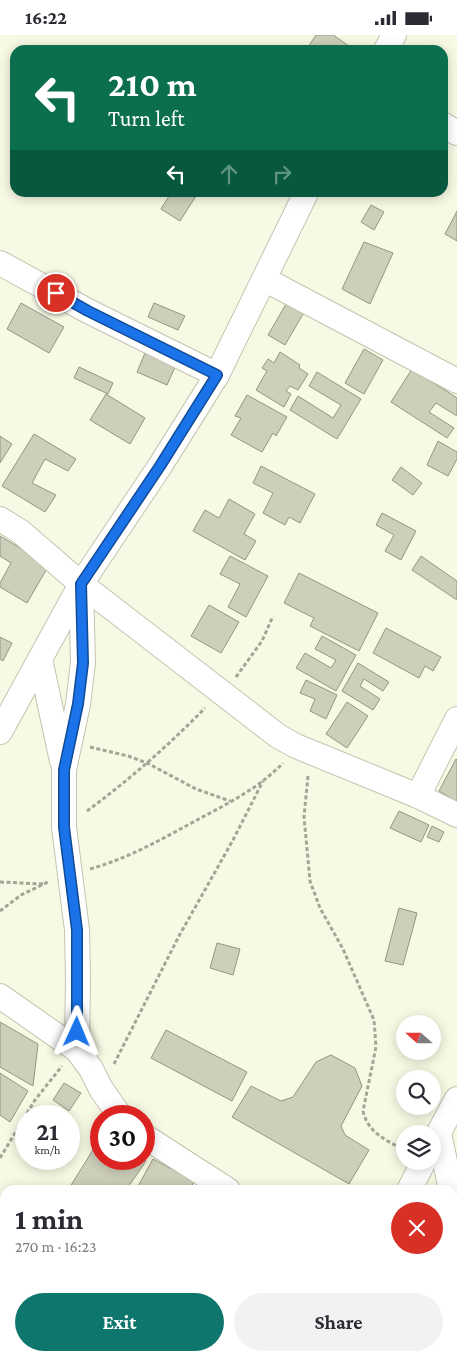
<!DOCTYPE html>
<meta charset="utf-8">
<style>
body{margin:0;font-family:"Crimson Pro",serif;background:#f2f2f3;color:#2b2b33;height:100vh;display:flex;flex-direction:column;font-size:19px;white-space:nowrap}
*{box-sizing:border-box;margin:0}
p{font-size:16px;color:#7c7c81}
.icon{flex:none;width:28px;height:28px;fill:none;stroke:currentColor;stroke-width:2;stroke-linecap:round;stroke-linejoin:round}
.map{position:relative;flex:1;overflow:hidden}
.panel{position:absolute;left:0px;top:1150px;width:458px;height:176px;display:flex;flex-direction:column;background:#fff;border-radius:15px 15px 0 0;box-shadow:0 2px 12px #0003}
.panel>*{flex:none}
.hud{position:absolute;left:10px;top:10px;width:438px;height:152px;border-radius:15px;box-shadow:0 2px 12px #0003;background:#0b6e4f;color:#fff;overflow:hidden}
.needle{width:32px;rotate:291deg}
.controls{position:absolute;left:396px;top:980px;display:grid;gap:10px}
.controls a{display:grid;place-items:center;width:45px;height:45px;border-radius:50%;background:#fff;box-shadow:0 2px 12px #0003;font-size:25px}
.speed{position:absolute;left:15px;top:1070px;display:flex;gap:10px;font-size:25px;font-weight:700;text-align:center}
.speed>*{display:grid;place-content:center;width:65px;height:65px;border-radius:50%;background:#fff;box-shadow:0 2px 12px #0003;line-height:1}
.speed small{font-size:12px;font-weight:400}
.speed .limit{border:8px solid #d22;background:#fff;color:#111}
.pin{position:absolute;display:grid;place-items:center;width:42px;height:42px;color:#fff;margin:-21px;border:2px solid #fff;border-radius:50%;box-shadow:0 1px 5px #0007}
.me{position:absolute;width:55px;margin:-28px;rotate:1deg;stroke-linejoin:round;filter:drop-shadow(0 0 4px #0008)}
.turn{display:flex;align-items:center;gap:18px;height:105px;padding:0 15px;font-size:22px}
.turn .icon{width:65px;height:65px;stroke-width:2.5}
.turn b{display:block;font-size:35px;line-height:42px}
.lanes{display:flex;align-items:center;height:48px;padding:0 15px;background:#0003;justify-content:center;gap:25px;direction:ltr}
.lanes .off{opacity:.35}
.round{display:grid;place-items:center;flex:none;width:52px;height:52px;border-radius:26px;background:#f2f2f3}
.summary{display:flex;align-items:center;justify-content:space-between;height:85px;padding:0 15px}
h1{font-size:30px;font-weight:700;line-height:38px}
.button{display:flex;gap:10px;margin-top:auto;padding:10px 15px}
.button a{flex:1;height:58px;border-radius:30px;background:#0f766e;color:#fff;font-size:20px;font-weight:700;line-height:58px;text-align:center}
.button a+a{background:#f2f2f3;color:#2b2b33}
.status{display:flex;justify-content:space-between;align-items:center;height:35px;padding:0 25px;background:#fff;direction:ltr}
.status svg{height:14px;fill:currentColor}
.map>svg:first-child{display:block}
.building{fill:#cdcfba;stroke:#949683}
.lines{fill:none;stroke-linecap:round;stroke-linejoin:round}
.street-casing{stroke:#c3c5b0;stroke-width:26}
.path{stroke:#a4a595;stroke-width:3;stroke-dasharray:4 2.5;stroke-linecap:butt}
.street{stroke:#fff;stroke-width:24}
.route-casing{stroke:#114b97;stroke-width:12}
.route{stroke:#1a73e8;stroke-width:9}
</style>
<div class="status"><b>16:22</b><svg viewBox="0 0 49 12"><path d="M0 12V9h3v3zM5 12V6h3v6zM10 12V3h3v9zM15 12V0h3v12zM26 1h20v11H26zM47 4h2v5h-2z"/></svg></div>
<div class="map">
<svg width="457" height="1326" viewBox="0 0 457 1326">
<rect width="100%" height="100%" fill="#f7f9e4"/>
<g class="building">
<path d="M316,0h17l16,11 -2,4h-41z"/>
<path d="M171,158h27l-18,28 -19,-12z"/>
<path d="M371,170l13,7 -10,18 -13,-8z"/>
<path d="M457,176v30l-12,-7z"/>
<path d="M364,207l29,11 -23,51 -28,-15z"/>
<path d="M289,264l17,10 -21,36 -17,-10z"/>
<path d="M21,268l43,24 -15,26 -42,-24z"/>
<path d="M154,268l31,13 -7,14 -30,-13z"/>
<path d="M364,314l19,11 -19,34 -19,-11z"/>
<path d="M280,317l20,13 -1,3 9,6 -10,16 -8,-4 -4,5 5,3 -7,13 -28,-17 11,-19 -5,-3 6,-9 6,4z"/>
<path d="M145,318l30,14 -8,18 -30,-13z"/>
<path d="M79,332l34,16 -5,11 -34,-16z"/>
<path d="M412,334l45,29v18l-21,-13 -7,9 25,16 -7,10 -56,-36z"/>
<path d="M317,337l44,27 -24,40 -47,-29 8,-14 35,22 8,-13 -32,-19z"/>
<path d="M106,359l39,24 -15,26 -40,-24z"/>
<path d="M247,360l40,22 -11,19 -3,-3 -11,19 -31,-17 10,-17 -6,-2z"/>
<path d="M34,399l42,25 -8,12 -23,-12 -13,24 24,12 -11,17 -43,-26z"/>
<path d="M0,401l12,8 -12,19z"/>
<path d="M438,406l19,11v7l-9,17 -21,-11z"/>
<path d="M261,431l54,28 -15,29 -11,-6 -4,8 -22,-12 10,-20 -20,-10z"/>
<path d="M401,432l21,16 -9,12 -21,-15z"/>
<path d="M229,464l26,15 -11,20 12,7 -11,19 -52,-29 12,-21 14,8z"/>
<path d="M382,478l34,18 -15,29 -16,-9 9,-16 -18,-10z"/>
<path d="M0,501l49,29 -22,38 -27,-16v-4l11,-20 -11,-7z"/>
<path d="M230,521l38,20 -22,41 -18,-10 12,-23 -20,-10z"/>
<path d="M421,521l36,25v19l-45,-30z"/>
<path d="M299,538l79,40 -19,38 -49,-25 4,-8 -30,-15z"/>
<path d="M209,570l30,17 -18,31 -30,-17z"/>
<path d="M386,593l55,29 -8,14 -8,-5 -6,12 -46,-25z"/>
<path d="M322,601l34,19 -20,36 -40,-23 9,-15 26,15 5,-8 -21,-11z"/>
<path d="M0,602l12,6 -9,18 -3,-2z"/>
<path d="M358,628l31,19 -6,9 -19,-12 -4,7 20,13 -7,11 -31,-19z"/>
<path d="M306,645l31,15 -11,24 -16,-8 5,-12 -15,-6z"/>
<path d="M347,667l21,14 -21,32 -21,-14z"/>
<path d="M456,724l1,1v42l-18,-11z"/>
<path d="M399,776l30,14 -8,17 -31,-14z"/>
<path d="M432,791l12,6 -5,10 -12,-5z"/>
<path d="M399,873l18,5 -14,52 -18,-4z"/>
<path d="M217,908l23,6 -7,26 -23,-7z"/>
<path d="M0,987l38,22 -5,42 -33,-19z"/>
<path d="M166,995l81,42 -15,29 -81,-43z"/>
<path d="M331,1020l24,13 7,18 -21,40 4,9 24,15 -20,34 -117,-67 19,-31 30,15 12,-4 23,-35z"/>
<path d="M0,1038l28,18 -18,31 -10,-7z"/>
<path d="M64,1048l17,10 -12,18 -16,-11z"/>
<path d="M101,1102v22h41l4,2 -20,29h-58z"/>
<path d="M153,1124l41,22 -4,9h-54z"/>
<path d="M125,1321h41l1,1 -3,4h-29z"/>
<path d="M185,1321h20l8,5h-30z"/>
</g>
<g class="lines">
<defs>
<g id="street">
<path d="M386,15l8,-15"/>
<path d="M442,89l15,9"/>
<path d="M0,228l88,48 129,64"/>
<path d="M264,244l193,102"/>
<path d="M0,484l21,13 60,52 197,152 18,10 122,50 39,19"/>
<path d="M40,624l22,102"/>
<path d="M0,697l81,-148 79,-118 57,-91 89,-182"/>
<path d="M418,761l39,-77"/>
<path d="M0,961l77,54 14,19 10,20 19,27"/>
<path d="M77,1015l1,-70 -1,-50 -13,-103v-57l14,-66 5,-41 -2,-77"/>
<path d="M439,1098l12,57"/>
<path d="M144,1101l84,54"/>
<path d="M432,1110l25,-46"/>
<path d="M409,1155l15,-29"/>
<path d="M452,1182v40"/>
<path d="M0,1263l5,3"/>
<path d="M96,1321l7,5"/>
<path d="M393,1321l3,5"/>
<path d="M330,1326l2,-5"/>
<path d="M425,1326l2,-5"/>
</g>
</defs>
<use href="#street" class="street-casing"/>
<g class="path">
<path d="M236,642l26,-36 11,-25"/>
<path d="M90,712l38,9 19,7 49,26 34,12"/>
<path d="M308,741l-4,41 6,64 10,27 23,41 31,71 2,27 -13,64c5,22 23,29 41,39"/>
<path d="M87,776c42,-31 82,-66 118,-103"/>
<path d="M90,834c39,-11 72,-30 107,-49 30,-16 62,-32 86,-57"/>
<path d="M0,847l43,2"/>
<path d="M0,876l21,-16 27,-13"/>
<path d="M114,1029l65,-128 54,-96 30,-59"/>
<path d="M0,1123l35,-58 27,-34"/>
<path d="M452,1251l5,1"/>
<path d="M452,1302l5,3"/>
</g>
<use href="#street" class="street"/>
</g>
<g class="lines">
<defs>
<path id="route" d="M56,258l32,18 129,64 -57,91 -79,118 2,79 -5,41 -14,66v57l13,103v102"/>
</defs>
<use href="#route" class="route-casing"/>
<use href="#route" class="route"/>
</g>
</svg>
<div class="controls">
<a><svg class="needle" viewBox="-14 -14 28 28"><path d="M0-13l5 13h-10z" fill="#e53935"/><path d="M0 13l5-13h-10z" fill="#7c7c81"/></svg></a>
<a><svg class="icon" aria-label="search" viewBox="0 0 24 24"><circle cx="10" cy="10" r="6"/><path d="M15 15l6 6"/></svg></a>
<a><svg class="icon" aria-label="layers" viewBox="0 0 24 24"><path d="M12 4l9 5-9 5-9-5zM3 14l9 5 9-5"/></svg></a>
</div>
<div class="speed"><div>21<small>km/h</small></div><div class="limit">30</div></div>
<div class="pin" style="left:56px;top:258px;background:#d93025"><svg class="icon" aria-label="arrive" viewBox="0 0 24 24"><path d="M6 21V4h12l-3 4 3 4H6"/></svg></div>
<svg class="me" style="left:77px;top:997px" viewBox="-20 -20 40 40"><path d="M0-17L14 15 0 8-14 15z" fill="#1a73e8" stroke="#fff" stroke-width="4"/></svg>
<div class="hud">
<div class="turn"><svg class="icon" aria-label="left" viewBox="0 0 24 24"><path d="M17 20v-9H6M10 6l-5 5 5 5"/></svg><div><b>210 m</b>Turn left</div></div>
<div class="lanes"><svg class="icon" aria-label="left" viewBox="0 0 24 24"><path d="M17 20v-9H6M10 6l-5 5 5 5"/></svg><svg class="icon off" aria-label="ahead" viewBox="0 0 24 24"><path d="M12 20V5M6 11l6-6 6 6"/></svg><svg class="icon off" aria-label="right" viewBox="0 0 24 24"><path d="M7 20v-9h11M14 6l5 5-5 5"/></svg></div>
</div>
<section class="panel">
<div class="summary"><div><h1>1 min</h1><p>270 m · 16:23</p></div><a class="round" style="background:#d93025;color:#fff"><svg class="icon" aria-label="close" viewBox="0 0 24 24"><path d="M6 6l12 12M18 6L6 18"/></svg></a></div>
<div class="button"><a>Exit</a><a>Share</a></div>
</section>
</div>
